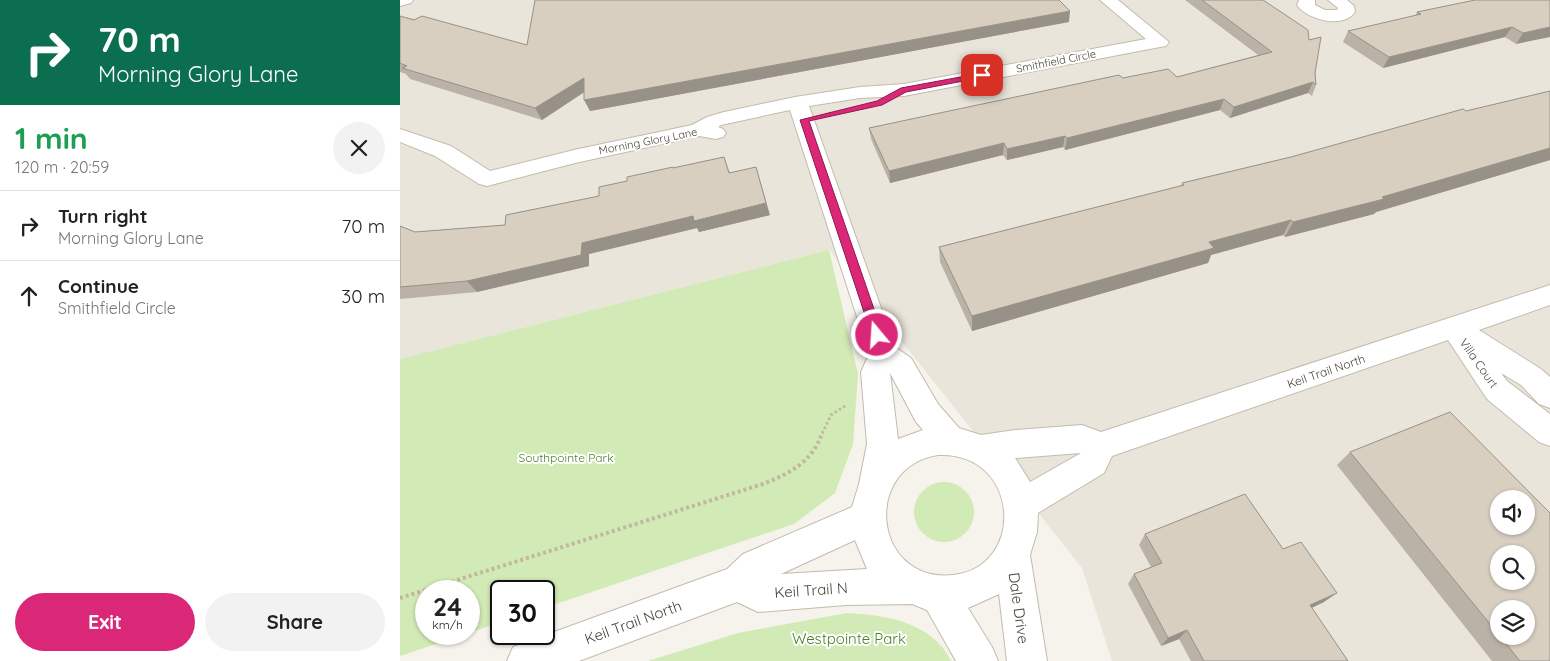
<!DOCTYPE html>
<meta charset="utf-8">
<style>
body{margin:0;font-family:Quicksand,sans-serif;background:#f2f2f2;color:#222;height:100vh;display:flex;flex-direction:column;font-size:19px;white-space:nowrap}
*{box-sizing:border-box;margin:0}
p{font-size:16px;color:#767676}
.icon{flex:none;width:28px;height:28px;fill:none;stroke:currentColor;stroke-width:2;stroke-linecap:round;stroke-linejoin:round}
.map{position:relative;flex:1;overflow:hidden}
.details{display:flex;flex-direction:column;background:#fff;width:400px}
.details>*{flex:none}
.top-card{background:#0b6e4f;color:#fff;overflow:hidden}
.tools{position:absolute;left:1090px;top:490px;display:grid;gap:10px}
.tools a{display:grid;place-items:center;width:45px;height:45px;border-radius:50%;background:#fff;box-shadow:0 1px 4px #0004;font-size:25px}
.speed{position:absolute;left:15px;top:580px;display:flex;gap:10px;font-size:25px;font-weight:700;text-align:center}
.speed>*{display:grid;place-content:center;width:65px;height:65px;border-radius:50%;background:#fff;box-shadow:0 1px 4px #0004;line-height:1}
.speed small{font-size:12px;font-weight:400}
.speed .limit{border:2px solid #111;border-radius:8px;background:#fff;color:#111}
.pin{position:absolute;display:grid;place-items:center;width:42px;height:42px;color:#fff;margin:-21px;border-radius:10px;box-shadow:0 2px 8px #0006}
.me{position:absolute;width:55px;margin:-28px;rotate:342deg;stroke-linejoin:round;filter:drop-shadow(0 0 4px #0008)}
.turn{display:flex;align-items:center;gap:18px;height:105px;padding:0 15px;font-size:22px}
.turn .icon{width:65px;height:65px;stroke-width:2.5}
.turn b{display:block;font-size:35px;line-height:42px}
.round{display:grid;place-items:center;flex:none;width:52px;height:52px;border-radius:26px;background:#f2f2f2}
.headline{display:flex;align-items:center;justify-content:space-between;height:85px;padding:0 15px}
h1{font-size:30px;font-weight:700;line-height:38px;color:#1e9e55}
.button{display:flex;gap:10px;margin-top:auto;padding:10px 15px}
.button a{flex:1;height:58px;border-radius:30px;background:#db2777;color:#fff;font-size:20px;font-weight:700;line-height:58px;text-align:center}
.button a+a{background:#f2f2f2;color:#222}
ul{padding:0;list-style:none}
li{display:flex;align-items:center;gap:15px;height:70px;padding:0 15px;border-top:1px solid #e0e0e0}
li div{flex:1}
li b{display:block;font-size:19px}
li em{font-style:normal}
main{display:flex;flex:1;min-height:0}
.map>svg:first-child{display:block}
.residential{fill:#eae5da;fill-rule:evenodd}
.green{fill:#d2eab5}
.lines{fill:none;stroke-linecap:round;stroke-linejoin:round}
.minor-casing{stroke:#c2bbae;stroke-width:2}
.path-far1{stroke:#c4b79f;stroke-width:3;stroke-dasharray:2.5 2.5;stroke-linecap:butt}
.path{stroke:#c4b79f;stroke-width:4;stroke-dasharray:3 3;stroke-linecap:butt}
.minor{fill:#fff;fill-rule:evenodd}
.wall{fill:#bab2a6;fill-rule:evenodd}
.shaded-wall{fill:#979187}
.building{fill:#d8cfc1;stroke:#979187;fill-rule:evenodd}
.route{fill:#db2777;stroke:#8e194d}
.labels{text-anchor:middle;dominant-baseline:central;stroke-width:4;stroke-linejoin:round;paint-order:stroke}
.far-street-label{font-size:11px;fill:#4b4439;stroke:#fff}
.street-label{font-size:12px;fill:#4b4439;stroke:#fff}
.park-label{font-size:12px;fill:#4a7f2a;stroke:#fff}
.near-street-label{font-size:15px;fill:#4b4439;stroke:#fff}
.near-park-label{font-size:15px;fill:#4a7f2a;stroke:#fff}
</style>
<main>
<section class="details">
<div class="top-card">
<div class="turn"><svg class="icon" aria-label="right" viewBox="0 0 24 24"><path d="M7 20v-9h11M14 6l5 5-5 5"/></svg><div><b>70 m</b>Morning Glory Lane</div></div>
</div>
<div class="headline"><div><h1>1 min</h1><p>120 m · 20:59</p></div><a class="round"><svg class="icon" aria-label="close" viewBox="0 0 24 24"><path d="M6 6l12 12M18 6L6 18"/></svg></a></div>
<ul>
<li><svg class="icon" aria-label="right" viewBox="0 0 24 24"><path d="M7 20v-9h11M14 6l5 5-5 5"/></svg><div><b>Turn right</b><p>Morning Glory Lane</p></div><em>70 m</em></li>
<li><svg class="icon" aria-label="ahead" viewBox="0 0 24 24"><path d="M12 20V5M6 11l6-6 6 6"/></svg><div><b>Continue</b><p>Smithfield Circle</p></div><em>30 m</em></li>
</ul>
<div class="button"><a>Exit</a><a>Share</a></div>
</section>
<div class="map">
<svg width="1150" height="661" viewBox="0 0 1150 661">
<rect width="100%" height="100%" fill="#f6f3ec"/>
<path class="residential" d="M0,0h1150v661h-438l-30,-93 -253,-318 -429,109zM1099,499h27v27h-27zM1099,554h27v27h-27zM1099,609h27v27h-27z"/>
<g class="green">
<path d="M429,250l29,124 -5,70 -18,49 -41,31 -250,84v-17h-43v31l-32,11v-42h-43v43h40l-66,22v-297z"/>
<circle cx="544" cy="512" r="30"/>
<path d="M447,613c39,2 85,9 104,48h-303l90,-28z"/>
</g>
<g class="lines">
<defs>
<g id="minor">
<path d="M0,0h13l-2,3 -11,3z"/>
<path d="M700,0h18l51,42 -3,4 -6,1 -256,49 -44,2 -51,8 86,241 16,11 27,46 21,24 22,7 34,-5 67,-5 19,7 449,-147v20l-71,25 62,39 9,8v31l-11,-4 -18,-19 -20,-12 6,8 43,33v32l-11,-4 -52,-43 -39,-59 -336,116 -8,17 -66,40 -1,19 -7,23 17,106h-40l-8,-67 -31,14 24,39 6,14h-42l-29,-51 -15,-6 -66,1 -88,7 -21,-10 -158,59h-72l6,-14 214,-78 16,-15 109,-47 7,-23 8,-40 -6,-72 8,-18 -79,-244 -69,15 -3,2 5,2 3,4 -3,4 -7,2 -17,-3 -124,27 -88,23 -8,-2 -44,-28 -35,-14v-13l51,17 39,25 84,-21 118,-25 15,-8 17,-5 71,-15 65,-10 44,-3 242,-45zM490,373l26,49 7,8 -25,9zM681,453l-51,29 -15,-24zM538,455c82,-4 89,112 15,120 -80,8 -92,-108 -15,-120zM455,540l12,29 -86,5z"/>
<path d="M899,0h16v5l10,5h12l1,-2 -10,-8h19l7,6 1,6c-11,17 -48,8 -58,-7z"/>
</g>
</defs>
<use href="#minor" class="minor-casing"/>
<path class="path-far1" d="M420,438l11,-23 14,-9"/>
<path class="path" d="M0,598l363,-114c25,-10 48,-21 58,-48"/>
<use href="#minor" class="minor"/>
</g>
<g class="wall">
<path d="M785,0h78l52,73 1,12 -4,11 -4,-3 -78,25 -10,-8 -155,40 -2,-3 -56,13 -4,-5 -113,28 -19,-44 -2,-11 254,-50 54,-1 81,-22z"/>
<path d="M1150,0l-34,44 -11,-7 -122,31 -40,-26 5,-11 67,-15 2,-4z"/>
<path d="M0,16l127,29 542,-23 -479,89 -6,-19 -42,28 -132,-41 -4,-5 -6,-2z"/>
<path d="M1150,91v69l-174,52 -2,2 -89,23 -2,-2 -72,20 -3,8 -236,68 -32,-69 -1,-15 242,-61 1,-3 109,-26 175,-46z"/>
<path d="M324,157l6,16 40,42 -71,17 -2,-4 -108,26v12l-112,26 -77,7v-73l15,6 90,-7 94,-29 28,-15 46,-13z"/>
<path d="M950,452l200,209h-58l-155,-196zM1099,609l27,27h-27z"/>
<path d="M745,534l138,15 41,53 -13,6 37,53h-157l-12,-22 -18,7 -33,-62 6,-10 17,-7 -12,-22z"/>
</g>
<g class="shaded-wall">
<path d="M670,11l-1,11 -479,89 -6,-11z"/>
<path d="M1112,27l-7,10 -122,31 6,-11z"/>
<path d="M1150,27v10l-34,7 7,-11z"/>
<path d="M184,78l5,11 -47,31 -7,-12z"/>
<path d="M913,82l-5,11 -78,25 4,-11z"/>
<path d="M824,99l-4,11 -155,40 2,-12z"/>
<path d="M665,136l-2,11 -56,13v-11z"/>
<path d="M604,143l-1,12 -113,28 -1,-12z"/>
<path d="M1150,148v12l-174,52 -2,2 -89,23 8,-15 89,-25z"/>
<path d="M356,167l14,48 -71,17 -2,-4 -108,26v12l-112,26 -10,-11z"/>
<path d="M891,220l-8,15 -72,20 -3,8 -236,68v-15l237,-74z"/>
<path d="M937,593l-13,9 -27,13 13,-10z"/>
<path d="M787,630l-8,9 -18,7 7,-8z"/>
</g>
<g class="building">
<path d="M135,0h524l11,11 -486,89v-22l-49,30 -133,-40 5,-2 -7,-3v-47l14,4 8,-4 105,29z"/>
<path d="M802,0h61l45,30 1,10 12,-3 -6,36 1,12 -3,-3 -79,25 -10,-8 -157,39 -2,-2 -58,13 -3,-6 -115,28 -20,-43 250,-53 4,3 45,-9 9,8 95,-25z"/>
<path d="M1075,0h75v27l-27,6 -11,-6 -123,30 -41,-26 73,-17 -4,-2z"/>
<path d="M1150,91v57l-168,49 2,2 -91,23 -2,-2 -82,22 5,6 -242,68 -33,-69 245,-62 -2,-2 109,-26 172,-48 3,2z"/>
<path d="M324,157l5,16 27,-6 10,36 -72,18 -1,-5 -111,27 -1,12 -114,26 -67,6v-61l15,6 90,-7 1,-10 93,-19v-9l28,-6v-4l46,-10v1z"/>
<path d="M1050,412l100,101v148h-30l-20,-25h26v-27h-27v26l-149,-183zM1099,499h27v27h-27zM1099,554h27v27h-27z"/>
<path d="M845,494l38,55 18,-7 36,51 -27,12 38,56h-144l-17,-31 -19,8 -34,-64 28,-11 -17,-29z"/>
</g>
<path class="route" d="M582,73h2v4l-78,15 -24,13 -73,16 74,214 -6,5 -4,-1 -73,-219 77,-19 24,-13z"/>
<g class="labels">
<g class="far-street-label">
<text transform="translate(656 61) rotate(-11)">Smithfield Circle</text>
<text transform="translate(248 141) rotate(-11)">Morning Glory Lane</text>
</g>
<g class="street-label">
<text transform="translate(1079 363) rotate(55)">Villa Court</text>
<text transform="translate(926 371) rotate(-19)">Keil Trail North</text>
</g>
<g class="park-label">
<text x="166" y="457">Southpointe Park</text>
</g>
<g class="near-street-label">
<text transform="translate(411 590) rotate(-4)">Keil Trail N</text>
<text transform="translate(619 608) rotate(82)">Dale Drive</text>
<text transform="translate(233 622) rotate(-20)">Keil Trail North</text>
</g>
<g class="near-park-label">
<text x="449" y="638">Westpointe Park</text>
</g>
</g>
</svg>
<div class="tools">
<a><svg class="icon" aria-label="sound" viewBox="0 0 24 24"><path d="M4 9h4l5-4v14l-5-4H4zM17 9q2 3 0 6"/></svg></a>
<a><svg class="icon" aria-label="search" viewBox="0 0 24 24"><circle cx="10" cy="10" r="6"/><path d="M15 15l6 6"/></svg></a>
<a><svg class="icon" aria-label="layers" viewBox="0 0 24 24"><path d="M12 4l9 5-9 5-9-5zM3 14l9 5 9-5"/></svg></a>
</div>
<div class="speed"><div>24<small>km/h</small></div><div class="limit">30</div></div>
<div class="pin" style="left:582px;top:75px;background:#d93025"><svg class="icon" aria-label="arrive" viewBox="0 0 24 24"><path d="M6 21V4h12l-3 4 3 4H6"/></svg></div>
<svg class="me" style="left:477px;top:335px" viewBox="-20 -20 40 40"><circle r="17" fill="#db2777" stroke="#fff" stroke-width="3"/><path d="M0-11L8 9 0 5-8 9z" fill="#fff"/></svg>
</div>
</main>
